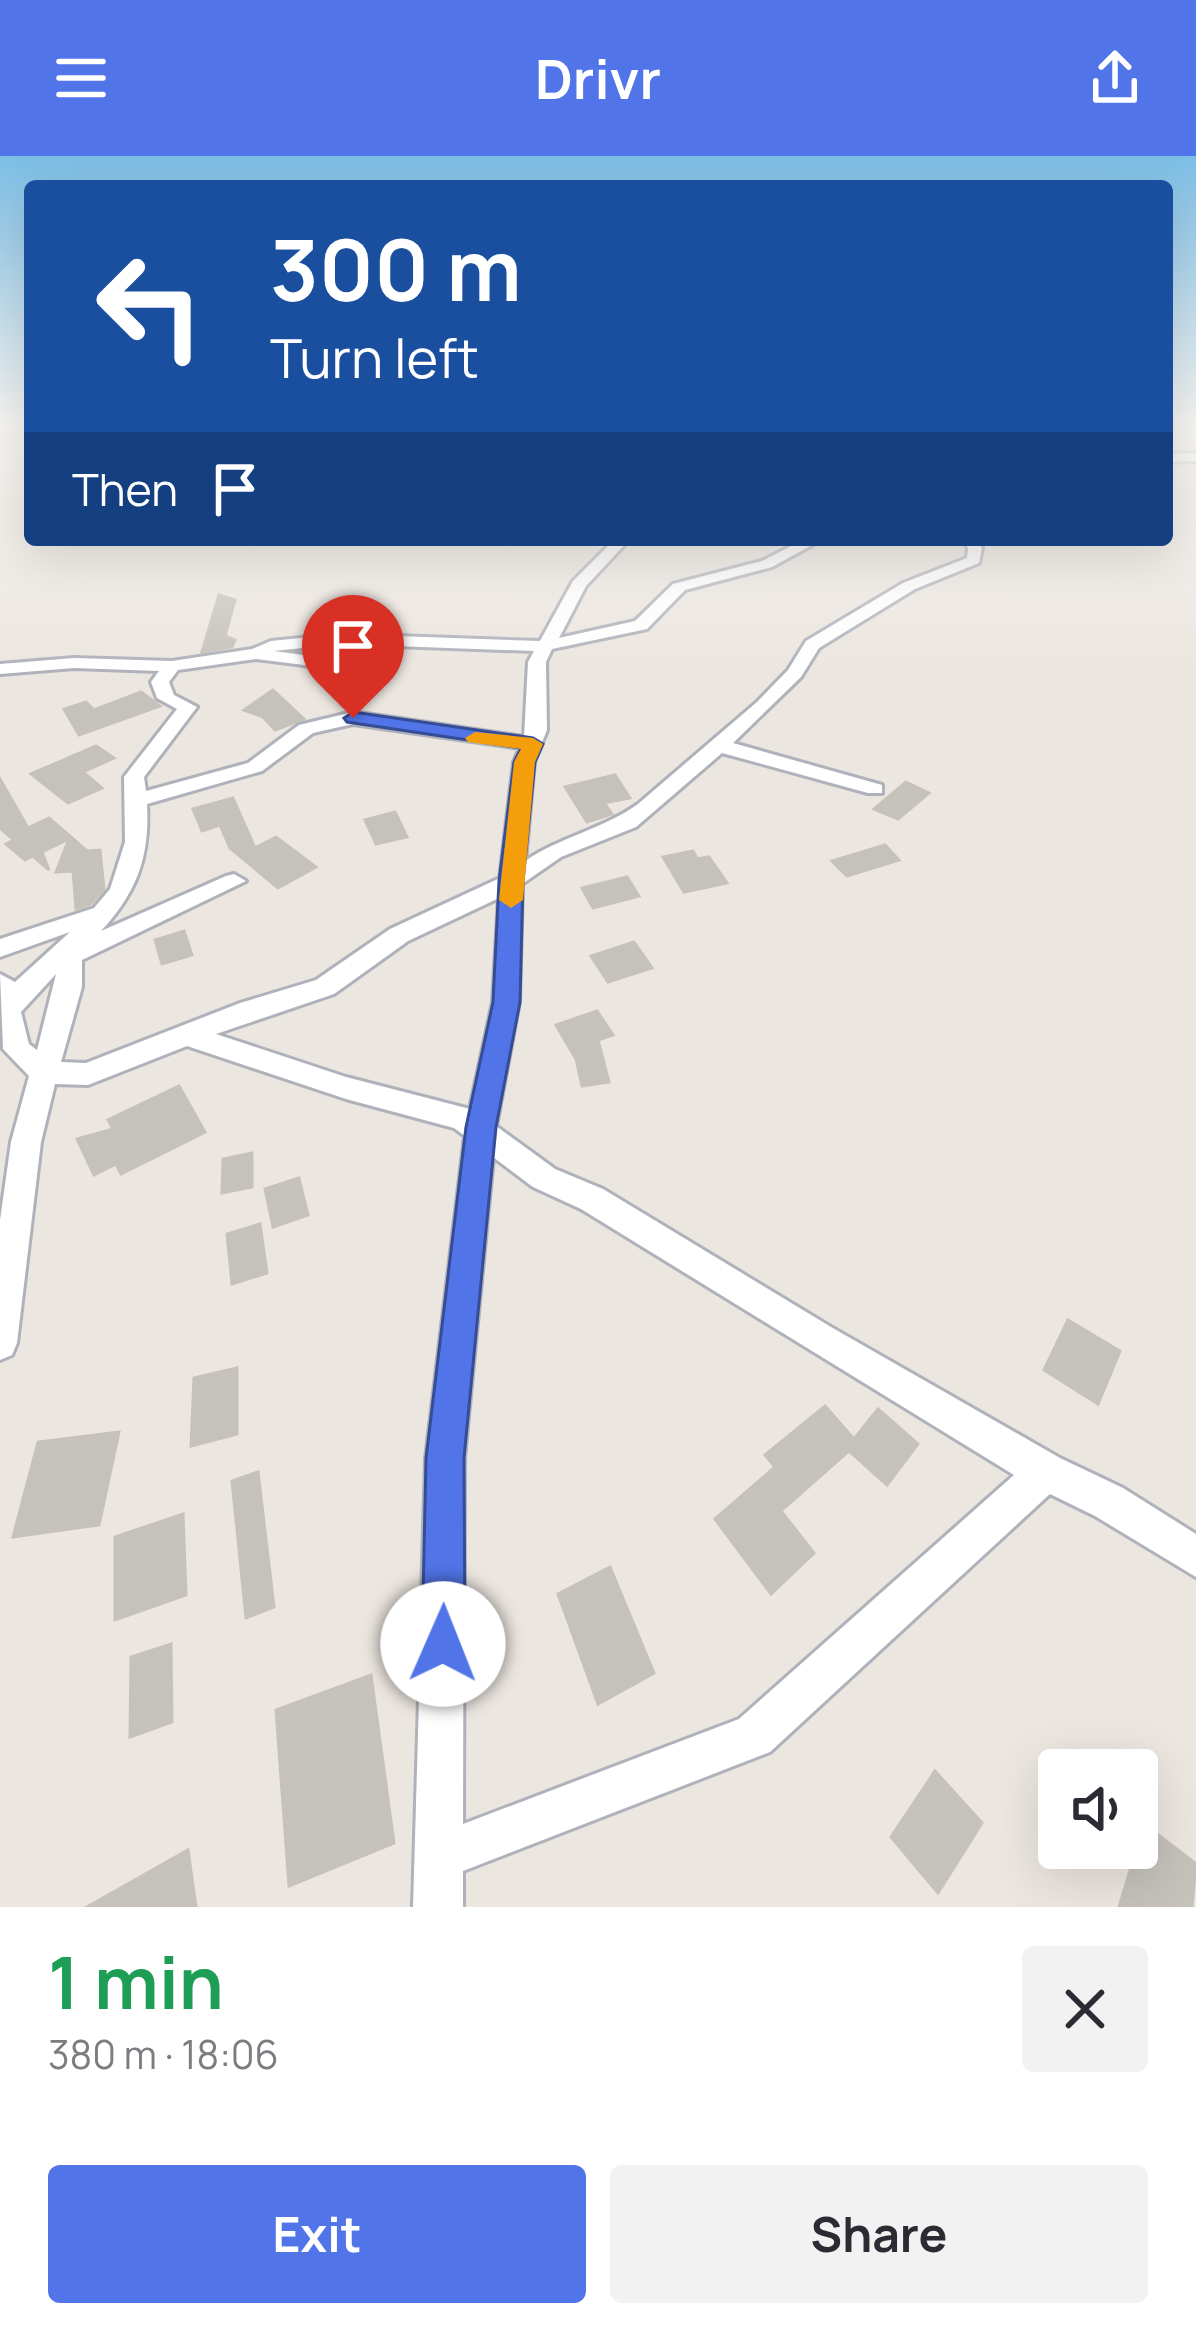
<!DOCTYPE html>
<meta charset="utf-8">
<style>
body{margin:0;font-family:Manrope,sans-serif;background:#f2f2f3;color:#2b2b33;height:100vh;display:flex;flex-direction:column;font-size:45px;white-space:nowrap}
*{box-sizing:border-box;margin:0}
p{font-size:39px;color:#7c7c81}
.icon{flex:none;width:66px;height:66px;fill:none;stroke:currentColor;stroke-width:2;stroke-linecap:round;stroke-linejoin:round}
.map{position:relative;height:1751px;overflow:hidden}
.panel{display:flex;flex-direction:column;background:#fff;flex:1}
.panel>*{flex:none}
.banner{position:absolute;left:24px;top:24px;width:1149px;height:366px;border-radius:12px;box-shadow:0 12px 48px #0002;background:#1a4fa0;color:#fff;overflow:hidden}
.fabs{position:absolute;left:1038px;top:1593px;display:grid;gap:24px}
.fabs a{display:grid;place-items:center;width:120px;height:120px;border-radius:12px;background:#fff;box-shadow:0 12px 48px #0002;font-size:60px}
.pin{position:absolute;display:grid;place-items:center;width:102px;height:102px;color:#fff;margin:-123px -51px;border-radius:50% 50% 50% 0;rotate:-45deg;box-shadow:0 0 12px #0007}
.pin .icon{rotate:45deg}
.me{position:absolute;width:132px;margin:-66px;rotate:1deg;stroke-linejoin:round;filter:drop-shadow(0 0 9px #0008)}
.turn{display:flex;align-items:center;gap:42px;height:252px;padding:0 48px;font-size:54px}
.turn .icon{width:156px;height:156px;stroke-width:2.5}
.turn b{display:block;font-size:84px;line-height:102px}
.then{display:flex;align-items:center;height:114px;padding:0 48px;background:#0003;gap:24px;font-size:45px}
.round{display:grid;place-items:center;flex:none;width:126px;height:126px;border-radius:12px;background:#f2f2f3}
.headline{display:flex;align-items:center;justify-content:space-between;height:204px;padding:0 48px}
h1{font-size:72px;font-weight:700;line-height:90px;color:#1e9e55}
.action{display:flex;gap:24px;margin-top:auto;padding:24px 48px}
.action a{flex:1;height:138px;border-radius:12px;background:#5175e8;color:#fff;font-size:48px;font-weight:700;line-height:138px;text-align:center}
.action a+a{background:#f2f2f3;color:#2b2b33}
header{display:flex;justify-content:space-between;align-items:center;height:156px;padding:0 48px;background:#5175e8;color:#fff;font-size:54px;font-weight:700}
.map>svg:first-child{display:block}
.building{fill:#c5c1bb;stroke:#c7c2b9;stroke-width:3}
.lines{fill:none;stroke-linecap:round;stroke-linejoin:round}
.minor-casing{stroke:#b0b2bb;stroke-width:6}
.minor{fill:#fff;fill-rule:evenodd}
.route{fill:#5175e8;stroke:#354c97;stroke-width:3}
.slow{fill:#f59e0b}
</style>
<header><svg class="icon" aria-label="menu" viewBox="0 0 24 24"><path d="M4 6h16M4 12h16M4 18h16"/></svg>Drivr<svg class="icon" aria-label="share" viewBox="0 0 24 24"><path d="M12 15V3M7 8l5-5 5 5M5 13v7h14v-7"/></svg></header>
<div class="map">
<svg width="1196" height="1751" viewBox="0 0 1196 1751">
<rect width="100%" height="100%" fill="#ece6e0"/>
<g class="building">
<path d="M219,439l16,5 -10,36 10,4 -3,7 -30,5z"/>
<path d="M273,534l31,29 -29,11 -12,-13 -19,-7z"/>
<path d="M141,536l19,14 -81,29 -15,-26 22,-7 8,8z"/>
<path d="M96,590l18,12 -31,14 19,16 -34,15 -37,-29z"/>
<path d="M615,619l15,23 -26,5 8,11 -25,8 -22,-35z"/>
<path d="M0,623l28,49 21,-10 38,33 13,-1 4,39 -13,15 -15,5 -3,-38 -17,1 13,-33 -27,13 7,18 -16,-14 -8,4 -19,-16 8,-4 -14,-12z"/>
<path d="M906,626l23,11 -31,26 -24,-10z"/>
<path d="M233,642l22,50 21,-11 40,30 -38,21 -48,-40 -10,-23 -18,6 -9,-22z"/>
<path d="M395,656l12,25 -31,7 -11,-24z"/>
<path d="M885,689l14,15 -52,16 -15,-15z"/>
<path d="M693,695l4,8 12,-2 18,26 -43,9 -21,-35z"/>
<path d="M627,721l12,19 -46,12 -11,-20z"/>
<path d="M184,775l8,24 -30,9 -7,-24z"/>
<path d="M634,786l18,26 -44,14 -17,-26z"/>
<path d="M597,855l16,24 -15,5 11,42 -27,4 -6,-27 -20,-34z"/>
<path d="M179,930l26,46 -84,42 -5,-10 -22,11 -17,-36 36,-10 -5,-9z"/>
<path d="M252,997v34l-30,6 1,-34z"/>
<path d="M299,1022l9,37 -35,12 -8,-38z"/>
<path d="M260,1068l7,49 -35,11 -5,-50z"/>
<path d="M1068,1164l52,31 -22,53 -54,-34z"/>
<path d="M237,1212v66l-46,12 3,-68z"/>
<path d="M825,1250l29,33 24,-30 40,35 -31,41 -38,-34 -68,60 33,42 -43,41 -56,-75 60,-52 -10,-12z"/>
<path d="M119,1276l-20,93 -86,12 25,-95z"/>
<path d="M258,1316l16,135 -28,11 -14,-137z"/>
<path d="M183,1358l3,81 -71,25v-83z"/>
<path d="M610,1411l44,106 -56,31 -40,-110z"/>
<path d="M171,1488l1,78 -42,15 1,-80z"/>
<path d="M371,1519l23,168 -105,43 -13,-176z"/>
<path d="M935,1615l47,52 -44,70 -47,-56z"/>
<path d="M1144,1668l52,40 -4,43h-73z"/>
<path d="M188,1694l8,57h-109z"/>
</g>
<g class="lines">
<defs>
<g id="minor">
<path d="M1196,297v8l-29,1v-8z"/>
<path d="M614,384h15l-43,46 -27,52 76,-17 38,-37 89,-23 41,-21h18l-49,27 -87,23 -38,39 -95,20 -6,13 1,68 -13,32 -9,99c35,-24 78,-32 113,-57l119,-102 31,-32 18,-29 97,-58 64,-25 1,-10 -6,-8h14l6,8 -3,15 -64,26 -96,59 -18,29 -68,66 149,42v8h-14l-146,-40 -86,74 -75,30 -39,27 -3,118 -23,124 59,43 48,20 228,138 229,131 63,30 73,46v43l-101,-61 -45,-22 -280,258 -307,119v36h-50l13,-449 39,-322 -11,-8 -108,-29 -159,-53 -99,39 -33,-1 -14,58 -24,201 -5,12 -12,5v-140l11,-78 18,-66 -26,-27 -3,-75 15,8 55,-50 -70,25v-18l94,-31 16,-19 15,-47 -1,-65 53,-68 -20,-11 -6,-16 8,-11 -85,-3 -74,6v-10l74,-6 98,3 80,-12 19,-8 69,-7 200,7 33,-60zM340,488l194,7 -6,11 -4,75 -171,-25 -54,13 -51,38 -102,28 -2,-14 53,-70 -23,-12 -5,-13 9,-12 78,-11 56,7 9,-5 -3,-4 -44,-6zM353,568l167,24 -6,14 -14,116 -110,51 -74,51 -76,23 -154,60 -25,-1 21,-75v-27l164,-79 -12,-7 -8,2 -125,55c36,-39 49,-74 46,-127l115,-33 51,-38zM499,742l-6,104 -23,107 -124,-32 -130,-43 118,-40 74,-53zM56,818l-19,76 -8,-6 -8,-32zM493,1001l40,30 48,22 433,266 -275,244 -276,105 1,-366z"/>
</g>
</defs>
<use href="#minor" class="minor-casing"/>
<use href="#minor" class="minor"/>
</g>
<linearGradient id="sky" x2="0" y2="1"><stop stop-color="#7dbee6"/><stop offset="0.52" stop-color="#f6f4f1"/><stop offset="1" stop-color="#f6f4f1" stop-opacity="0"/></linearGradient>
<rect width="1196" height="517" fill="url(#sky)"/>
<path class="route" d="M353,556l180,26 10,6 -8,18 -12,119 -3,121 -24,125 -32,331 1,186 -6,16 -16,6 -15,-6 -6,-16 4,-186 40,-331 27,-125 6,-121 15,-119 7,-14 -174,-26 -3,-4z"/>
<path class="slow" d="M475,576l58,6 10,6 -8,18 -12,138 -12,8 -12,-8 15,-138 7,-13 -53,-7 -3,-4z"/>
</svg>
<div class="fabs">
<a><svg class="icon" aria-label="sound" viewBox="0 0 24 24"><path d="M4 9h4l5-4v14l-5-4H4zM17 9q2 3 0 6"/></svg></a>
</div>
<div class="pin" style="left:353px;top:562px;background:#d93025"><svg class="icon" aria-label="arrive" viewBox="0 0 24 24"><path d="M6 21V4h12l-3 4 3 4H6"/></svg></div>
<svg class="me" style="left:443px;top:1488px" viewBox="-20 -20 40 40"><circle r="19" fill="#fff"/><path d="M0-13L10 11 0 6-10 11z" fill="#5175e8"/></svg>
<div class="banner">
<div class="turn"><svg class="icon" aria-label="left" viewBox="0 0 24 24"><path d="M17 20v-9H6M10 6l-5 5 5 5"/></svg><div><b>300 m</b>Turn left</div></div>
<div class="then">Then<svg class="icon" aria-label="arrive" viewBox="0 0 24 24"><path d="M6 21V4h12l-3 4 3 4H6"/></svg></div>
</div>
</div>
<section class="panel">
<div class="headline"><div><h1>1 min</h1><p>380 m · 18:06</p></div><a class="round"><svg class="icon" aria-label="close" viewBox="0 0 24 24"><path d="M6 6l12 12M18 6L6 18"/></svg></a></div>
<div class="action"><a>Exit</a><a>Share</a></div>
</section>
